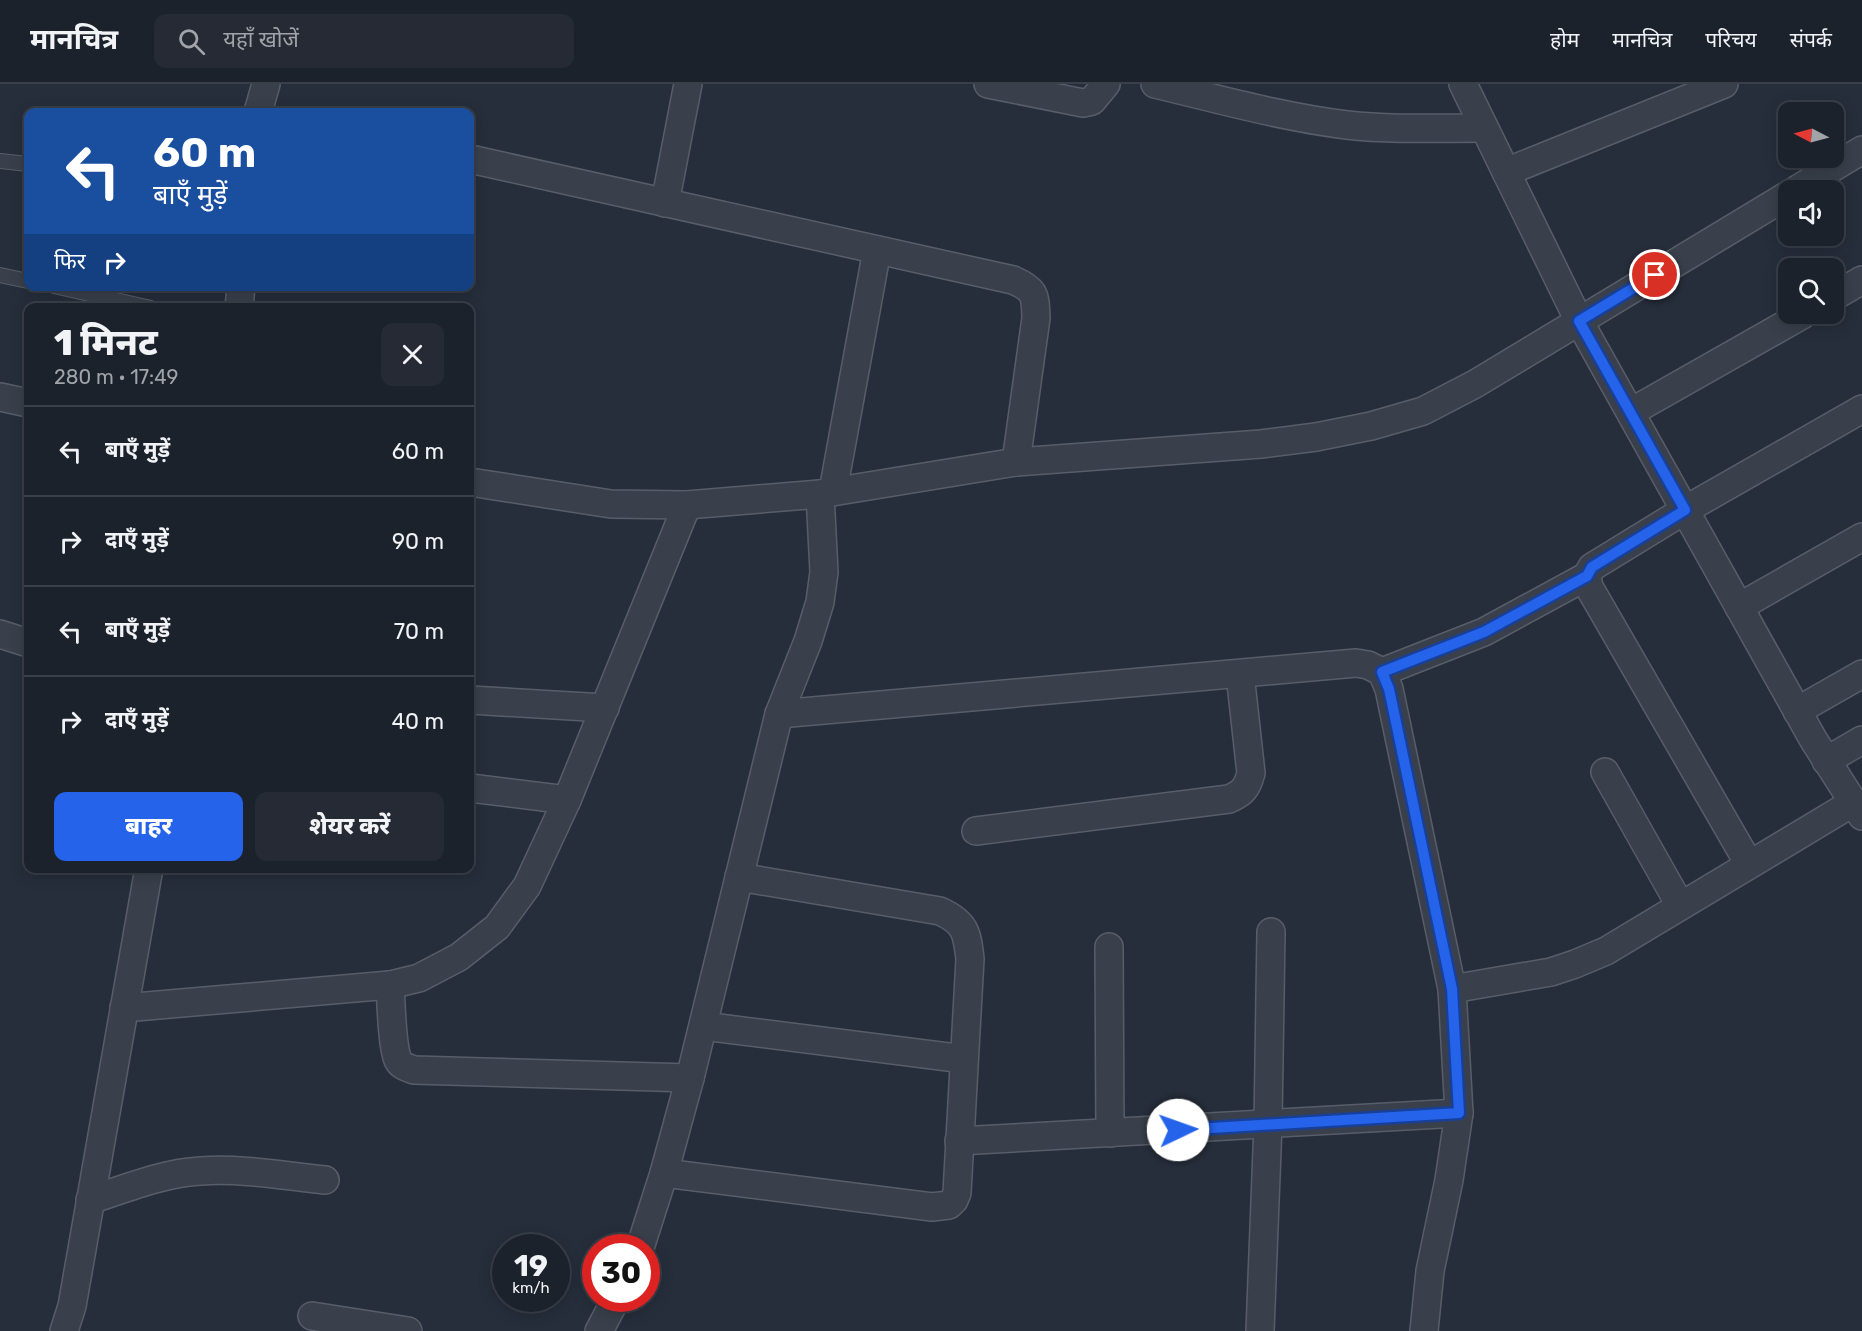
<!DOCTYPE html>
<html lang="hi">
<meta charset="utf-8">
<style>
body{margin:0;font-family:Rubik,"Noto Sans Devanagari",sans-serif;background:#252a34;color:#f1f3f6;height:100vh;display:flex;flex-direction:column;font-size:22px;white-space:nowrap}
*{box-sizing:border-box;margin:0}
p{font-size:20px;color:#a0a4a9}
.icon{flex:none;width:33px;height:33px;fill:none;stroke:currentColor;stroke-width:2;stroke-linecap:round;stroke-linejoin:round}
.map{position:relative;flex:1;overflow:hidden}
.side{position:absolute;left:24px;top:219px;width:450px;height:570px;display:flex;flex-direction:column;background:#1c222c;border-radius:12px;box-shadow:0 3px 15px #0003,0 0 0 2px #3a3f48}
.side>*{flex:none}
.banner{position:absolute;left:24px;top:24px;width:450px;height:183px;border-radius:12px;box-shadow:0 3px 15px #0003,0 0 0 2px #3a3f48;background:#1a4fa0;color:#fff;overflow:hidden}
.needle{width:39px;rotate:276deg}
.buttons{position:absolute;left:1778px;top:18px;display:grid;gap:12px}
.buttons a{display:grid;place-items:center;width:66px;height:66px;border-radius:12px;background:#1c222c;box-shadow:0 3px 15px #0003,0 0 0 2px #3a3f48;font-size:30px}
.speed{position:absolute;left:492px;top:1150px;display:flex;gap:12px;font-size:30px;font-weight:700;text-align:center}
.speed>*{display:grid;place-content:center;width:78px;height:78px;border-radius:50%;background:#1c222c;box-shadow:0 3px 15px #0003,0 0 0 2px #3a3f48;line-height:1}
.speed small{font-size:15px;font-weight:400}
.speed .limit{border:9px solid #d22;background:#fff;color:#111}
.pin{position:absolute;display:grid;place-items:center;width:51px;height:51px;color:#fff;margin:-26px;border:3px solid #fff;border-radius:50%;box-shadow:0 2px 6px #0007}
.me{position:absolute;width:66px;margin:-33px;rotate:87deg;stroke-linejoin:round;filter:drop-shadow(0 0 4px #0008)}
.turn{display:flex;align-items:center;gap:21px;height:126px;padding:0 30px;font-size:27px}
.turn .icon{width:78px;height:78px;stroke-width:2.5}
.turn b{display:block;font-size:42px;line-height:51px}
.then{display:flex;align-items:center;height:57px;padding:0 30px;background:#0003;gap:12px;font-size:22px}
.round{display:grid;place-items:center;flex:none;width:63px;height:63px;border-radius:12px;background:#252a34}
.head{display:flex;align-items:center;justify-content:space-between;height:102px;padding:0 30px}
h1{font-size:36px;font-weight:800;line-height:45px}
.button{display:flex;gap:12px;margin-top:auto;padding:12px 30px}
.button a{flex:1;height:69px;border-radius:12px;background:#2563eb;color:#fff;font-size:24px;font-weight:800;line-height:69px;text-align:center}
.button a+a{background:#252a34;color:#f1f3f6}
ul{padding:0;list-style:none}
li{display:flex;align-items:center;gap:18px;height:90px;padding:0 30px;border-top:2px solid #3a3f48}
li div{flex:1}
li b{display:block;font-size:22px}
li em{font-style:normal}
header{display:flex;align-items:center;gap:36px;box-sizing:border-box;height:84px;padding:0 30px;background:#1c222c;border-bottom:2px solid #3a3f48}
header strong{font-size:28px}
nav{display:flex;gap:33px;margin-inline-start:auto;font-size:21px}
.search{width:420px;height:54px;background:#252a34;display:flex;align-items:center;gap:15px;box-sizing:border-box;padding:0 21px;border-radius:12px;color:#a0a4a9;font-size:22px}
.map>svg:first-child{display:block}
.lines{fill:none;stroke-linecap:round;stroke-linejoin:round}
.lane-casing{stroke:#585e69;stroke-width:16}
.street-casing{stroke:#585e69;stroke-width:30}
.lane{stroke:#3a404b;stroke-width:14}
.street{stroke:#3a404b;stroke-width:27}
.route-casing{stroke:#184099;stroke-width:15}
.route{stroke:#2563eb;stroke-width:10}
</style>
<header>
<strong>मानचित्र</strong>
<div class="search"><svg class="icon" aria-label="search" viewBox="0 0 24 24"><circle cx="10" cy="10" r="6"/><path d="M15 15l6 6"/></svg>यहाँ खोजें</div>
<nav><a>होम</a><a>मानचित्र</a><a>परिचय</a><a>संपर्क</a></nav>
</header>
<div class="map">
<svg width="1862" height="1247" viewBox="0 0 1862 1247">
<rect width="100%" height="100%" fill="#262e3b"/>
<g class="lines">
<defs>
<g id="lane">
<path d="M0,77l28,3"/>
<path d="M0,191l28,6"/>
<path d="M54,202l97,22"/>
</g>
<g id="street">
<path d="M988,0l95,19 9,-2 14,-17"/>
<path d="M1155,0c63,15 127,33 192,41 45,5 91,3 137,3"/>
<path d="M1463,0l116,237 234,418 49,77"/>
<path d="M258,28l8,-28"/>
<path d="M470,75l543,121c23,10 22,15 23,38l-20,144"/>
<path d="M1506,88l218,-88"/>
<path d="M1796,106l66,-40"/>
<path d="M665,119l23,-119"/>
<path d="M1833,213l29,-17"/>
<path d="M239,224l2,-22"/>
<path d="M0,313l28,6"/>
<path d="M1631,328l173,-98"/>
<path d="M470,398l141,22 76,1 133,-11 196,-32 245,-18 55,-7 55,-11 52,-15 52,-27 313,-189"/>
<path d="M833,407l44,-241"/>
<path d="M1739,523l123,-70"/>
<path d="M0,550l28,9"/>
<path d="M1382,588l102,-40 103,-56"/>
<path d="M470,616l135,8"/>
<path d="M1797,627l65,-37"/>
<path d="M779,630l577,-51 12,2 14,7 7,17 63,300 7,124 -10,67 -19,91 -6,60"/>
<path d="M1826,677l36,-21"/>
<path d="M1605,688l75,133"/>
<path d="M470,704l97,12"/>
<path d="M976,747l253,-32c14,-6 18,-11 22,-26l-11,-99"/>
<path d="M1749,780l-160,-277 -2,-11 5,-9 93,-57 177,-101"/>
<path d="M1109,863l1,186"/>
<path d="M390,901c1,17 2,62 8,75 3,6 10,8 16,10l276,8"/>
<path d="M1452,905l99,-17 24,-8 31,-13 248,-149"/>
<path d="M124,924l266,-23 29,-7 40,-21 38,-30 30,-41 40,-86 120,-295"/>
<path d="M703,942l261,33"/>
<path d="M959,1057l500,-28"/>
<path d="M664,1089l268,34 17,-2 5,-5 3,-7 13,-234c-3,-26 -4,-36 -30,-48l-201,-34"/>
<path d="M90,1116c37,-12 73,-27 111,-29 41,-3 84,5 124,9"/>
<path d="M640,1164l24,-75 26,-95 89,-364 29,-73 12,-39 4,-30 -4,-78"/>
<path d="M312,1232l96,15"/>
<path d="M64,1247l8,-25 77,-438"/>
<path d="M599,1247l17,-32"/>
<path d="M1260,1247l8,-207 3,-192"/>
</g>
</defs>
<use href="#lane" class="lane-casing"/>
<use href="#street" class="street-casing"/>
<use href="#lane" class="lane"/>
<use href="#street" class="street"/>
</g>
<g class="lines">
<defs>
<path id="route" d="M1178,1046l281,-17 -7,-124 -63,-300 -7,-17 102,-40 103,-56 5,-9 93,-57 -106,-189 76,-46"/>
</defs>
<use href="#route" class="route-casing"/>
<use href="#route" class="route"/>
</g>
</svg>
<div class="buttons">
<a><svg class="needle" viewBox="-14 -14 28 28"><path d="M0-13l5 13h-10z" fill="#e53935"/><path d="M0 13l5-13h-10z" fill="#a0a4a9"/></svg></a>
<a><svg class="icon" aria-label="sound" viewBox="0 0 24 24"><path d="M4 9h4l5-4v14l-5-4H4zM17 9q2 3 0 6"/></svg></a>
<a><svg class="icon" aria-label="search" viewBox="0 0 24 24"><circle cx="10" cy="10" r="6"/><path d="M15 15l6 6"/></svg></a>
</div>
<div class="speed"><div>19<small>km/h</small></div><div class="limit">30</div></div>
<div class="pin" style="left:1655px;top:191px;background:#d93025"><svg class="icon" aria-label="arrive" viewBox="0 0 24 24"><path d="M6 21V4h12l-3 4 3 4H6"/></svg></div>
<svg class="me" style="left:1178px;top:1046px" viewBox="-20 -20 40 40"><circle r="19" fill="#fff"/><path d="M0-13L10 11 0 6-10 11z" fill="#2563eb"/></svg>
<div class="banner">
<div class="turn"><svg class="icon" aria-label="left" viewBox="0 0 24 24"><path d="M17 20v-9H6M10 6l-5 5 5 5"/></svg><div><b>60 m</b>बाएँ मुड़ें</div></div>
<div class="then">फिर<svg class="icon" aria-label="right" viewBox="0 0 24 24"><path d="M7 20v-9h11M14 6l5 5-5 5"/></svg></div>
</div>
<section class="side">
<div class="head"><div><h1>1 मिनट</h1><p>280 m · 17:49</p></div><a class="round"><svg class="icon" aria-label="close" viewBox="0 0 24 24"><path d="M6 6l12 12M18 6L6 18"/></svg></a></div>
<ul>
<li><svg class="icon" aria-label="left" viewBox="0 0 24 24"><path d="M17 20v-9H6M10 6l-5 5 5 5"/></svg><div><b>बाएँ मुड़ें</b></div><em>60 m</em></li>
<li><svg class="icon" aria-label="right" viewBox="0 0 24 24"><path d="M7 20v-9h11M14 6l5 5-5 5"/></svg><div><b>दाएँ मुड़ें</b></div><em>90 m</em></li>
<li><svg class="icon" aria-label="left" viewBox="0 0 24 24"><path d="M17 20v-9H6M10 6l-5 5 5 5"/></svg><div><b>बाएँ मुड़ें</b></div><em>70 m</em></li>
<li><svg class="icon" aria-label="right" viewBox="0 0 24 24"><path d="M7 20v-9h11M14 6l5 5-5 5"/></svg><div><b>दाएँ मुड़ें</b></div><em>40 m</em></li>
</ul>
<div class="button"><a>बाहर</a><a>शेयर करें</a></div>
</section>
</div>
